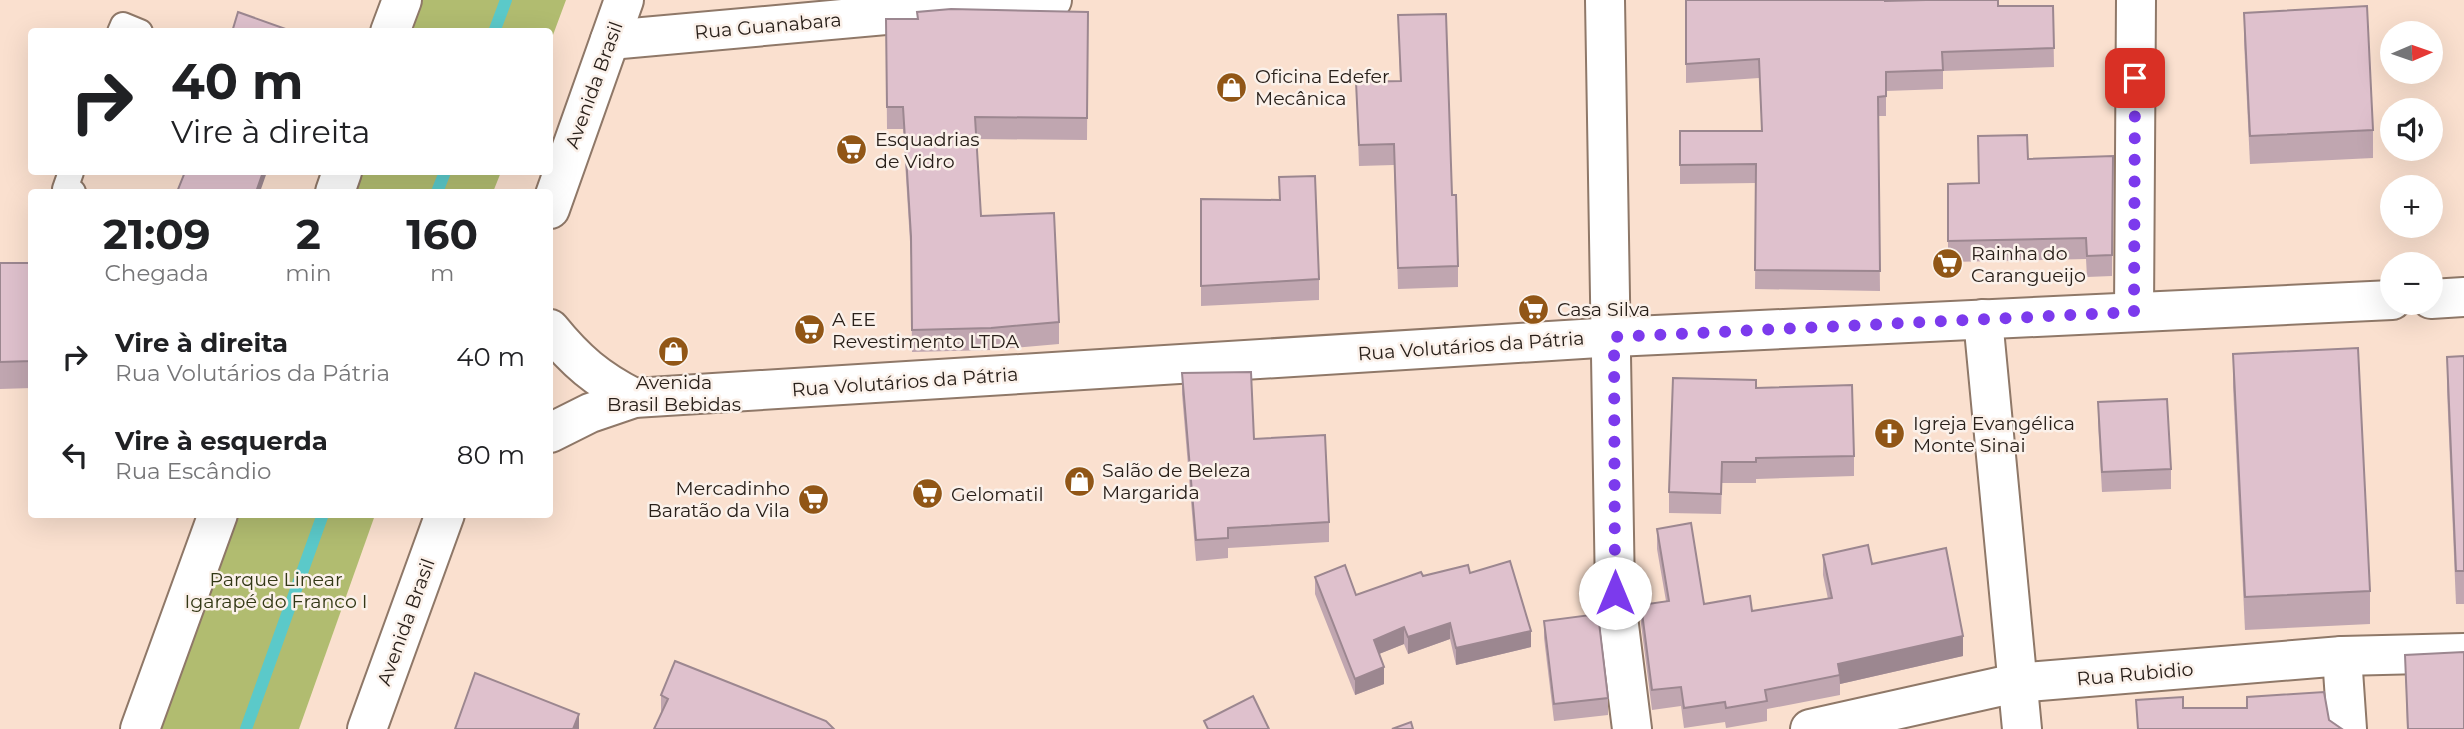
<!DOCTYPE html>
<html lang="pt">
<meta charset="utf-8">
<style>
body{margin:0;font-family:Montserrat,sans-serif;background:#f2f2f2;color:#202124;height:100vh;display:flex;flex-direction:column;font-size:26px;white-space:nowrap}
*{box-sizing:border-box;margin:0}
p{font-size:23px;color:#757577}
.icon{flex:none;width:38px;height:38px;fill:none;stroke:currentColor;stroke-width:2;stroke-linecap:round;stroke-linejoin:round}
.map{position:relative;flex:1;overflow:hidden}
.sheet{position:absolute;left:28px;top:189px;width:525px;height:329px;display:flex;flex-direction:column;background:#fff;border-radius:7px;box-shadow:0 7px 28px #0002}
.sheet>*{flex:none}
.banner{position:absolute;left:28px;top:28px;width:525px;height:147px;border-radius:7px;box-shadow:0 7px 28px #0002;background:#fff;color:#202124;overflow:hidden}
.needle{width:46px;rotate:88deg}
.controls{position:absolute;left:2380px;top:21px;display:grid;gap:14px}
.controls a{display:grid;place-items:center;width:63px;height:63px;border-radius:50%;background:#fff;box-shadow:0 7px 28px #0002;font-size:35px}
.pin{position:absolute;display:grid;place-items:center;width:60px;height:60px;color:#fff;margin:-30px;border-radius:14px;box-shadow:0 4px 10px #0006}
.me{position:absolute;width:77px;margin:-38px;rotate:0deg;stroke-linejoin:round;filter:drop-shadow(0 0 5px #0008)}
.turn{display:flex;align-items:center;gap:24px;height:147px;padding:0 28px;font-size:32px}
.turn .icon{width:91px;height:91px;stroke-width:2.5}
.turn b{display:block;font-size:49px;line-height:60px}
.eta{display:flex;justify-content:space-evenly;align-items:center;height:119px;text-align:center}
.eta b{font-size:42px;font-weight:700;line-height:49px}
ul{padding:0;list-style:none}
li{display:flex;align-items:center;gap:21px;height:98px;padding:0 28px}
li div{flex:1}
li b{display:block;font-size:26px}
li em{font-style:normal}
.map>svg:first-child{display:block}
.forest{fill:#b1bc70}
.lines{fill:none;stroke-linecap:round;stroke-linejoin:round}
.stream{stroke:#5bc9c9;stroke-width:12}
.service-casing{stroke:#8f7868;stroke-width:28}
.minor-casing{stroke:#8f7868;stroke-width:42}
.tertiary-casing{stroke:#8f7868;stroke-width:42}
.trunk-casing{stroke:#8f7868;stroke-width:42}
.service{stroke:#fff;stroke-width:24}
.minor{stroke:#fff;stroke-width:38}
.tertiary{stroke:#fff;stroke-width:38}
.trunk{stroke:#fff;stroke-width:38}
.wall{fill:#c0a6b0}
.shaded-wall{fill:#9c8790}
.building{fill:#dfc1cd;stroke:#9c8790;stroke-width:2}
.route{stroke:#7c3aed;stroke-width:12;stroke-dasharray:0 21.6}
.labels{text-anchor:middle;dominant-baseline:central;stroke-width:5;stroke-linejoin:round;paint-order:stroke}
.street-label{font-size:19px;fill:#29201a;stroke:#fbf1ea}
.poi-label{font-size:19px;fill:#29201a;stroke:#fbf1ea;text-anchor:start}
.park-label{font-size:19px;fill:#333816;stroke:#fbf1ea}
</style>
<div class="map">
<svg width="2464" height="729" viewBox="0 0 2464 729">
<rect width="100%" height="100%" fill="#fae0cf"/>
<g class="forest">
<path d="M419,0h147l-16,43v-11h-143z"/>
<path d="M355,172h146l-8,20h-146z"/>
<path d="M230,515h145l-76,214h-144z"/>
</g>
<g class="lines">
<g class="stream">
<path d="M494,32l12,-32"/>
<path d="M437,192l8,-20"/>
<path d="M246,729l77,-215"/>
</g>
<defs>
<g id="service">
<path d="M120,32l3,-7 17,7"/>
<path d="M71,172l-6,17 8,3"/>
</g>
<g id="minor">
<path d="M1605,0l10,593 17,136"/>
<path d="M610,40l442,-40"/>
<path d="M2134,312l2,-312"/>
<path d="M1983,319l39,410"/>
<path d="M2342,656l5,73"/>
<path d="M1810,729l206,-46 326,-27 122,-3"/>
</g>
<g id="tertiary">
<path d="M2431,299l33,-2"/>
<path d="M550,329c26,32 47,50 84,69"/>
<path d="M550,433l40,-20 44,-15 980,-61 778,-37"/>
</g>
<g id="trunk">
<path d="M390,32l12,-32"/>
<path d="M335,192l7,-20"/>
<path d="M550,209l74,-209"/>
<path d="M140,729l78,-215"/>
<path d="M367,729l78,-215"/>
</g>
</defs>
<use href="#service" class="service-casing"/>
<use href="#minor" class="minor-casing"/>
<use href="#tertiary" class="tertiary-casing"/>
<use href="#trunk" class="trunk-casing"/>
<use href="#service" class="service"/>
<use href="#minor" class="minor"/>
<use href="#tertiary" class="tertiary"/>
<use href="#trunk" class="trunk"/>
</g>
<g class="wall">
<path d="M1686,0l199,1 113,5h55l1,61 -111,4v18l-57,2v25h-8l2,175 -125,-2 1,-106 -76,1v-53h82l-3,-53 -73,5z"/>
<path d="M1088,12l-1,128 -111,-1 5,77 78,106v22l-68,6 -79,2 -1,-94 -8,-129h-16l-1,-110h31z"/>
<path d="M2244,13l129,117v28l-123,6 -6,-123z"/>
<path d="M1398,15l54,180 6,71v21l-60,2 -4,-124 -35,1 -3,-84 44,-1z"/>
<path d="M1978,136l50,23 85,-3 -1,120 -25,1 -1,-18 -138,3v-78l30,-1z"/>
<path d="M1279,177l40,102v21l-118,6v-107l78,1z"/>
<path d="M0,263h32v125l-32,1z"/>
<path d="M2233,354l137,237v33l-125,6 -12,-243z"/>
<path d="M2464,356v248h-8l-9,-214v-33z"/>
<path d="M1182,373l72,66 75,83v20l-101,6v10l-32,3 -14,-167z"/>
<path d="M1756,388l98,68v20l-98,3v4h-34l-1,31 -52,-1v-21z"/>
<path d="M2098,402l73,67v20l-69,3 -4,-69z"/>
<path d="M1657,529l47,75 48,7 76,-12 -5,-24v-20l49,9 91,92 -123,28v11l-73,14v12l-41,7 -1,-6 -41,6 -3,-22 -29,4 -11,-86v-19l25,-4 -9,-52z"/>
<path d="M1470,573l61,74 -75,18 -6,-26 -42,15 -4,-10 -25,10 5,30 -29,11 -40,-101v-17l41,18 67,-19z"/>
<path d="M1544,621l64,77v17l-54,6 -10,-83z"/>
<path d="M2405,655l59,74h-57z"/>
<path d="M661,695l173,34 -173,-15z"/>
</g>
<g class="shaded-wall">
<path d="M263,172h4l-7,20h-4z"/>
<path d="M1450,623v16l-42,15v-17z"/>
<path d="M1404,627v17l-30,12v-16z"/>
<path d="M1531,631v16l-75,18v-17z"/>
<path d="M1963,636v20l-123,28 -2,-20z"/>
<path d="M1384,667v17l-29,11v-16z"/>
<path d="M579,714v15h-6z"/>
</g>
<g class="building">
<path d="M1686,0h199v1l41,-1h72v6h55l1,42 -112,4 1,18 -57,2v24l-8,1 2,174 -125,-1 1,-106 -76,1v-34h82l-3,-72 -73,5z"/>
<path d="M2367,6l6,124 -123,6 -6,-123z"/>
<path d="M951,9l137,3 -1,106 -112,-1 6,99 73,-3 5,109 -68,6 -79,2 -1,-94 -8,-129h-16l-1,-88h32l-1,-7z"/>
<path d="M238,12l56,20h-62z"/>
<path d="M1446,14l6,181h4l2,71 -60,2 -4,-124 -35,1 -3,-63 45,-1 -3,-66z"/>
<path d="M2027,135l1,24 85,-3 -1,99 -25,1 -1,-18 -138,3v-57l31,-1 -1,-47z"/>
<path d="M185,172h78l-7,20h-79z"/>
<path d="M1315,176l4,103 -118,7v-87l79,1 -1,-23z"/>
<path d="M0,263h32v98l-32,1z"/>
<path d="M2358,348l12,243 -125,6 -12,-243z"/>
<path d="M2464,356v215h-8l-9,-214z"/>
<path d="M1251,372l3,67 71,-4 4,87 -101,6v10l-32,2 -14,-167z"/>
<path d="M1673,378l83,2v8l96,-3 2,71 -98,2v4h-34l-1,32 -52,-2z"/>
<path d="M2167,399l4,70 -69,3 -4,-70z"/>
<path d="M1691,523l13,81 46,-8 2,15 80,-13 -9,-43 45,-10 4,19 74,-16 17,88 -125,28 2,11 -75,15 2,11 -41,7 -1,-6 -41,6 -3,-21 -29,3 -11,-85 28,-4 -12,-72z"/>
<path d="M1510,561l21,70 -75,17 -6,-25 -42,14 -4,-10 -30,13 10,27 -29,12 -40,-102 30,-12 11,30 65,-23 2,4 45,-11 2,8z"/>
<path d="M1598,614l10,84 -54,6 -10,-83z"/>
<path d="M2464,652v77h-56l-3,-74z"/>
<path d="M675,661l151,60 8,8h-180l14,-30 -7,-4z"/>
<path d="M475,673l104,41 -6,15h-118z"/>
<path d="M2324,692l5,28 13,9h-204l-2,-29 47,-3v11h64v-11z"/>
<path d="M1253,696l16,33h-61l-4,-8z"/>
<path d="M1411,722l2,7h-21z"/>
</g>
<g class="lines">
<path class="route" d="M1615,593l-1,-256 520,-25 1,-234"/>
</g>
<defs>
<symbol id="shop-disc" viewBox="-11 -11 22 22"><circle r="9.5" fill="#915616" stroke="#fbf1ea"/><path d="M-5-2.5h2.3a2.7 3.5 0 0 1 5.4 0H5L5.5 6h-11ZM-1.5-2.5h3a1.5 2.3 0 0 0-3 0Z" fill="#fff"/></symbol>
<symbol id="supermarket-disc" viewBox="-11 -11 22 22"><circle r="9.5" fill="#915616" stroke="#fbf1ea"/><path d="M-6-5.5h2.5l.6 2H6L4.5 2H-2.5L-4.4-4H-6ZM-1.5 3.2a1.3 1.3 0 1 0 .1 0ZM3 3.2a1.3 1.3 0 1 0 .1 0Z" fill="#fff"/></symbol>
<symbol id="church-disc" viewBox="-11 -11 22 22"><circle r="9.5" fill="#915616" stroke="#fbf1ea"/><path d="M-1.2-6h2.4v3.5h3.3v2.4h-3.3V6h-2.4V-.1h-3.3v-2.4h3.3Z" fill="#fff"/></symbol>
</defs>
<g fill-rule="evenodd">
<use href="#shop-disc" x="1214" y="70" width="35" height="35"/>
<use href="#supermarket-disc" x="834" y="132" width="35" height="35"/>
<use href="#supermarket-disc" x="1930" y="246" width="35" height="35"/>
<use href="#supermarket-disc" x="1516" y="292" width="35" height="35"/>
<use href="#supermarket-disc" x="792" y="312" width="35" height="35"/>
<use href="#shop-disc" x="656" y="334" width="35" height="35"/>
<use href="#church-disc" x="1872" y="416" width="35" height="35"/>
<use href="#shop-disc" x="1062" y="464" width="35" height="35"/>
<use href="#supermarket-disc" x="910" y="476" width="35" height="35"/>
<use href="#supermarket-disc" x="796" y="482" width="35" height="35"/>
</g>
<g class="labels">
<g class="street-label">
<text transform="translate(768 26) rotate(-5)">Rua Guanabara</text>
<text transform="translate(594 85) rotate(-70)">Avenida Brasil</text>
<text transform="translate(1471 346) rotate(-4)">Rua Volutários da Pátria</text>
<text transform="translate(905 382) rotate(-4)">Rua Volutários da Pátria</text>
<text transform="translate(406 622) rotate(-70)">Avenida Brasil</text>
<text transform="translate(2135 674) rotate(-5)">Rua Rubidio</text>
</g>
<g class="poi-label">
<text x="1255" y="76">Oficina Edefer<tspan x="1255" dy="22">Mecânica</tspan></text>
<text x="875" y="139">Esquadrias<tspan x="875" dy="22">de Vidro</tspan></text>
<text x="1971" y="253">Rainha do<tspan x="1971" dy="22">Carangueijo</tspan></text>
<text x="1557" y="309">Casa Silva</text>
<text x="832" y="319">A EE<tspan x="832" dy="22">Revestimento LTDA</tspan></text>
<text x="674" y="382" text-anchor="middle">Avenida<tspan x="674" dy="22">Brasil Bebidas</tspan></text>
<text x="1913" y="423">Igreja Evangélica<tspan x="1913" dy="22">Monte Sinai</tspan></text>
<text x="1102" y="470">Salão de Beleza<tspan x="1102" dy="22">Margarida</tspan></text>
<text x="790" y="488" text-anchor="end">Mercadinho<tspan x="790" dy="22">Baratão da Vila</tspan></text>
<text x="951" y="494">Gelomatil</text>
</g>
<g class="park-label">
<text x="276" y="579">Parque Linear<tspan x="276" dy="22">Igarapé do Franco I</tspan></text>
</g>
</g>
</svg>
<div class="controls">
<a><svg class="needle" viewBox="-14 -14 28 28"><path d="M0-13l5 13h-10z" fill="#e53935"/><path d="M0 13l5-13h-10z" fill="#757577"/></svg></a>
<a><svg class="icon" aria-label="sound" viewBox="0 0 24 24"><path d="M4 9h4l5-4v14l-5-4H4zM17 9q2 3 0 6"/></svg></a>
<a>+</a>
<a>−</a>
</div>
<div class="pin" style="left:2135px;top:78px;background:#d93025"><svg class="icon" aria-label="arrive" viewBox="0 0 24 24"><path d="M6 21V4h12l-3 4 3 4H6"/></svg></div>
<svg class="me" style="left:1615px;top:593px" viewBox="-20 -20 40 40"><circle r="19" fill="#fff"/><path d="M0-13L10 11 0 6-10 11z" fill="#7c3aed"/></svg>
<div class="banner">
<div class="turn"><svg class="icon" aria-label="right" viewBox="0 0 24 24"><path d="M7 20v-9h11M14 6l5 5-5 5"/></svg><div><b>40 m</b>Vire à direita</div></div>
</div>
<section class="sheet">
<div class="eta">
<div><b>21:09</b><p>Chegada</p></div>
<div><b>2</b><p>min</p></div>
<div><b>160</b><p>m</p></div>
</div>
<ul>
<li><svg class="icon" aria-label="right" viewBox="0 0 24 24"><path d="M7 20v-9h11M14 6l5 5-5 5"/></svg><div><b>Vire à direita</b><p>Rua Volutários da Pátria</p></div><em>40 m</em></li>
<li><svg class="icon" aria-label="left" viewBox="0 0 24 24"><path d="M17 20v-9H6M10 6l-5 5 5 5"/></svg><div><b>Vire à esquerda</b><p>Rua Escândio</p></div><em>80 m</em></li>
</ul>
</section>
</div>
